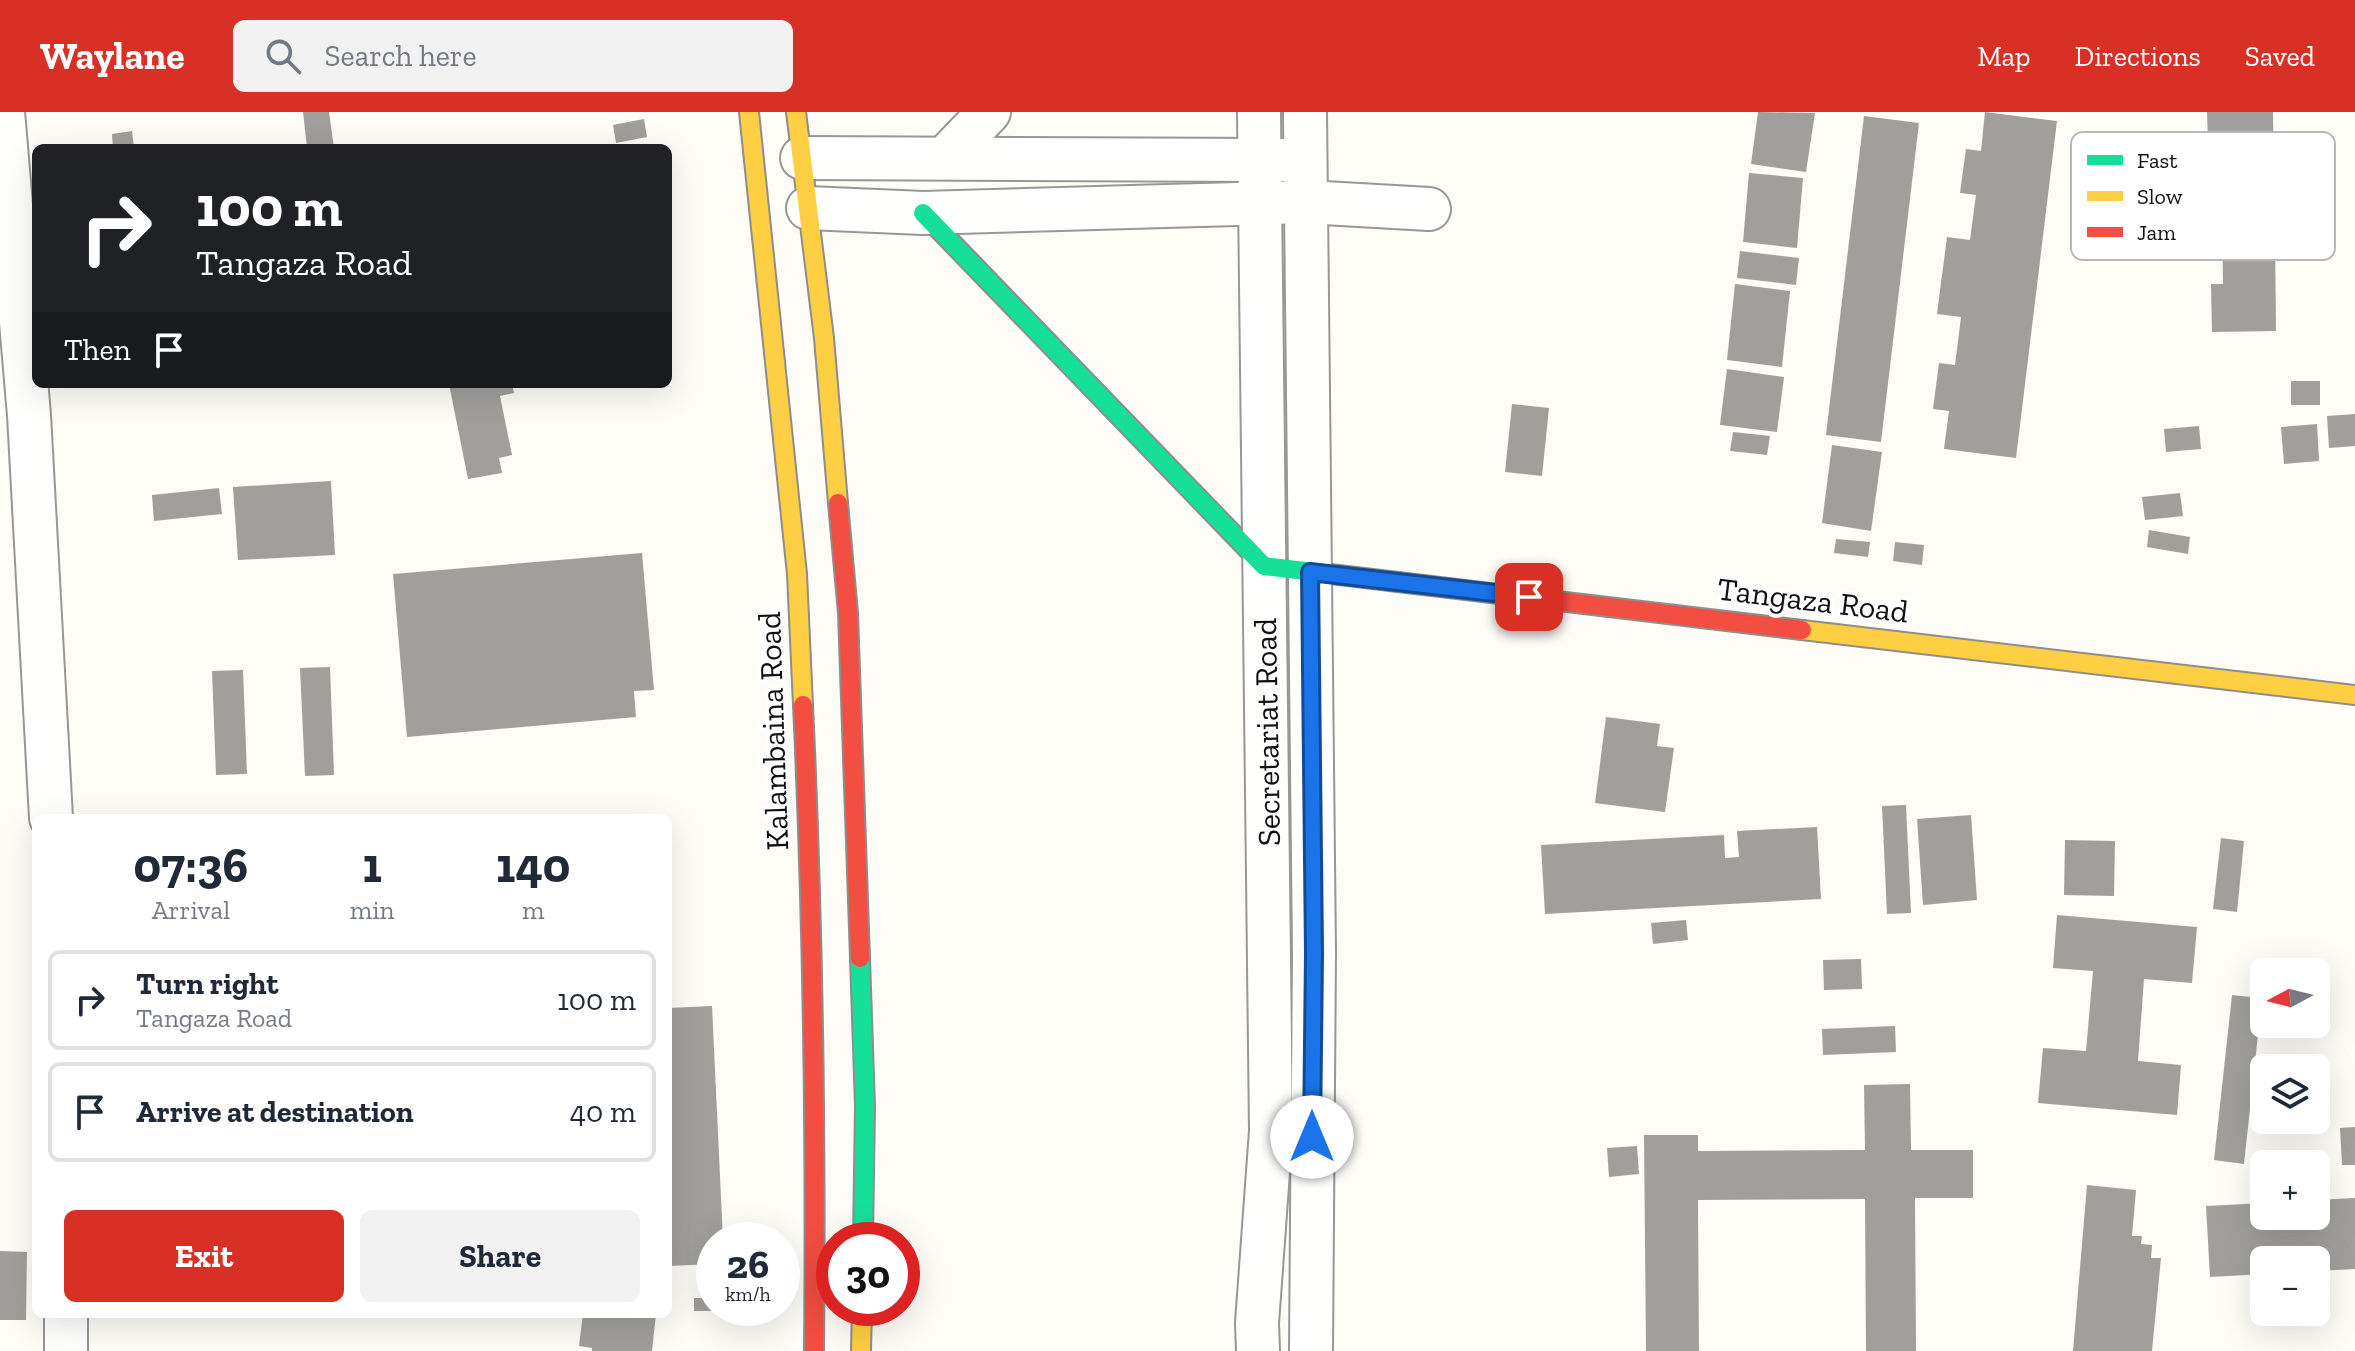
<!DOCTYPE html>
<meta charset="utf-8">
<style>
body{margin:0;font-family:"Zilla Slab",serif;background:#f2f2f3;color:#1f2937;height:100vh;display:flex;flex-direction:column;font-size:30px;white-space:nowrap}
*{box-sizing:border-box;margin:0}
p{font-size:26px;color:#747a83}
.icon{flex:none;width:44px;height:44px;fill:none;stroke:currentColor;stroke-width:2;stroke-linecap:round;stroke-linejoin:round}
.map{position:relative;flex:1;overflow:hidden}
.sheet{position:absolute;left:32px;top:702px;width:640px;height:504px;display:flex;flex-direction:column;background:#fff;border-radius:12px;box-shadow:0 8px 32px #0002}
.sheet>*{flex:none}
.top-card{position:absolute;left:32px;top:32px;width:640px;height:244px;border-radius:12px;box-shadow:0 8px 32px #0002;background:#202124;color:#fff;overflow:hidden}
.needle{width:52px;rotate:263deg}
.controls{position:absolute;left:2250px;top:846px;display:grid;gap:16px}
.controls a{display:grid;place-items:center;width:80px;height:80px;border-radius:12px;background:#fff;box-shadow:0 8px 32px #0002;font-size:40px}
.speed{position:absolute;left:696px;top:1110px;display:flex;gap:16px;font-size:40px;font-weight:700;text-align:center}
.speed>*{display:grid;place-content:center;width:104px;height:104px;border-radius:50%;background:#fff;box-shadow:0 8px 32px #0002;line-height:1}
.speed small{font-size:20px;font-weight:400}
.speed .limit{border:12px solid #d22;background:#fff;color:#111}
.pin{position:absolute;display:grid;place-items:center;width:68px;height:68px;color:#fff;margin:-34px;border-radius:16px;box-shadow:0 4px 12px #0006}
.me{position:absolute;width:88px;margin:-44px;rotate:0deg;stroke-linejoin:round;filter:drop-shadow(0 0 6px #0008)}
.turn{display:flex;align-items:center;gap:28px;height:168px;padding:0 32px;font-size:36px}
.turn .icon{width:104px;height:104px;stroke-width:2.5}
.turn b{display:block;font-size:56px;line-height:68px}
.then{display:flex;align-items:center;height:76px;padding:0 32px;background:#0003;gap:16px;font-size:30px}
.eta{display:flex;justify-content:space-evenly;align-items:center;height:136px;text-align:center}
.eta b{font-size:48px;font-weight:700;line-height:56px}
.primary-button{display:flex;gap:16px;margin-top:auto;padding:16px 32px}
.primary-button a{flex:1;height:92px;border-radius:12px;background:#d93025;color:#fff;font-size:32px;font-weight:700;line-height:92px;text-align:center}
.primary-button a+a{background:#f2f2f3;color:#1f2937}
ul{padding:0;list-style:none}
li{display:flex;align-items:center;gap:24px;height:100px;margin:0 16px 12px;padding:0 16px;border:4px solid #e0e1e3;border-radius:12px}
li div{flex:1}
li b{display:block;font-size:30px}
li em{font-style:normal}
header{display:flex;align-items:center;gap:48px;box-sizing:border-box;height:112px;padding:0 40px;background:#d93025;color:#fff}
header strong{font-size:38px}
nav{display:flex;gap:44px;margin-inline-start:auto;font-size:28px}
.search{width:560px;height:72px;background:#f2f2f3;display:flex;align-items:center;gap:20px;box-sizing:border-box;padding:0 28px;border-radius:12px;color:#747a83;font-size:30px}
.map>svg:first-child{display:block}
.building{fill:#a19f9c}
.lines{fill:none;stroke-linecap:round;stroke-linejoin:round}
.street-casing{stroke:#979795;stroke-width:46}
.fast-casing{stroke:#8e8d8b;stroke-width:22}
.slow-casing{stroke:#8e8d8b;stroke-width:22}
.jam-casing{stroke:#8e8d8b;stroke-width:22}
.street{stroke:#fffffe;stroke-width:42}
.fast{stroke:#16e098;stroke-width:18}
.slow{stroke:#ffcf43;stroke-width:18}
.jam{stroke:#f24e42;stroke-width:18}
.route-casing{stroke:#114b97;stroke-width:20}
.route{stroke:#1a73e8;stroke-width:14}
.labels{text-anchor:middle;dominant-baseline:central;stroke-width:8;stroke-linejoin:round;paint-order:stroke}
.street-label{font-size:32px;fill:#111;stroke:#fff}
.key{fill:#fff;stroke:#b8b8b8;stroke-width:2}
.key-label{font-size:22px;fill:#111}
</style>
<header>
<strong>Waylane</strong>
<div class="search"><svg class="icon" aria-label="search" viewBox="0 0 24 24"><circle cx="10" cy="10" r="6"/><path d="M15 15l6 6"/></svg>Search here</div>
<nav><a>Map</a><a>Directions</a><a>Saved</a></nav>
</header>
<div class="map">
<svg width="2355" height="1239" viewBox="0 0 2355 1239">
<rect width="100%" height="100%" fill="#fdfcf7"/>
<g class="building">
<path d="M303,0h26l5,36h-27z"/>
<path d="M1758,0l57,1 -9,59 -55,-8z"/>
<path d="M1985,0l72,9 -41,337 -72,-9 5,-38 -16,-2 6,-46 16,2 6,-48 -24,-3 10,-77 23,3 6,-45 -16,-2 6,-44 15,2z"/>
<path d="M2207,0h66l1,77 29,-1 1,51h-29l1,92 -64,1 -1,-48h12l-2,-142h-13z"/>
<path d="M1864,4l55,7 -38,319 -55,-7z"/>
<path d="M644,7l3,18 -31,6 -3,-18z"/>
<path d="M132,19l2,17h-21l-1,-14z"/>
<path d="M1749,61l54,5 -6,70 -54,-6z"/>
<path d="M1740,139l59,7 -3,27 -59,-7z"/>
<path d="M1735,172l55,7 -8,76 -55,-7z"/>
<path d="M1727,257l57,8 -7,55 -57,-7z"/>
<rect x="2291" y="269" width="29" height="24"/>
<path d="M449,272h63l2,9 -14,3 12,59 -13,3 3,15 -34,6z"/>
<path d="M1512,292l37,4 -7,68 -37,-4z"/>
<path d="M2355,302v32l-26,2 -2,-32z"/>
<path d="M2317,312l2,37 -35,3 -3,-37z"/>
<path d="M2199,314l2,23 -35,3 -2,-23z"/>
<path d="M1733,320l37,4 -3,19 -37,-4z"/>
<path d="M1832,333l50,7 -11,79 -49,-8z"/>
<path d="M331,369l4,74 -97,5 -5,-73z"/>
<path d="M219,376l3,26 -68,7 -2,-26z"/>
<path d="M2180,381l3,23 -38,4 -3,-23z"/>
<path d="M2149,418l41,7 -2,17 -41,-7z"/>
<path d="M1836,427l34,3 -2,15 -34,-4z"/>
<path d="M1895,430l29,3 -2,20 -29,-4z"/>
<path d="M642,441l12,137 -20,1 2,26 -229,20 -14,-163z"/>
<path d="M330,555l4,108 -29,1 -5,-108z"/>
<path d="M243,558l4,104 -31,1 -4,-104z"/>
<path d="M1606,605l54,7 -3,22 17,2 -9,64 -70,-9z"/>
<path d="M1906,693l5,108 -24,1 -5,-108z"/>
<path d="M1971,703l6,85 -54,5 -6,-86z"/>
<path d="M1817,715l4,72 -276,15 -4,-69 183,-10 1,23 14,-1 -2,-26z"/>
<path d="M2221,726l23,3 -7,71 -24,-3z"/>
<path d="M2065,728l50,1 -1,55 -50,-1z"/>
<path d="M2057,803l140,12 -5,56 -48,-4 -6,82 43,4 -4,50 -139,-12 5,-55 43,3 7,-80 -40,-3z"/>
<path d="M1686,808l2,20 -35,4 -2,-21z"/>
<path d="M1861,847l1,30 -38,1 -1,-30z"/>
<path d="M2232,883l30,3 -18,166 -30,-4z"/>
<path d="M712,894l11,234h-9v24l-46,2v-258z"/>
<path d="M1895,914l1,26 -73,3 -1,-26z"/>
<path d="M1910,972l1,66h62v48h-58l1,153h-50l-1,-152 -167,1 1,151h-53l-2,-216h54v16l167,-1 -1,-65z"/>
<path d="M2355,1015v38h-13l-2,-37z"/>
<path d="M1637,1034l2,28 -30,3 -2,-29z"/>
<path d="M2087,1073l49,5 -4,46h10l-1,8 11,1 -1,13h10l-9,93h-79z"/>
<path d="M2355,1086v71l-39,2v-11h-52v14l-54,3 -4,-71 58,-3v13h52v-16z"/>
<path d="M0,1139l27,1 -1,68h-26z"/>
<path d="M694,1186h20l2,13h-22z"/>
<path d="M583,1202h73l-4,37h-60v-3l-13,-2z"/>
</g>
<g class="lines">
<defs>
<g id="street">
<path d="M3,0l26,303 22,403"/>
<path d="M1305,0l9,841 -3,398"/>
<path d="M802,46l482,2"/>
<path d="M945,46l44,-46"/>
<path d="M808,96l115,5 383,-11 123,7"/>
<path d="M66,1239v-37"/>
<path d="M1258,1239l-1,-28 14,-192 -12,-1019"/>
</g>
<g id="fast">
<path d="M923,101l341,353 134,16"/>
<path d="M860,846l5,148 -2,134"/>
</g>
<g id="slow">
<path d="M749,0l48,462 6,131"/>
<path d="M796,0l28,226 14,165"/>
<path d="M1802,518l553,65"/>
<path d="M861,1239l1,-43"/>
</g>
<g id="jam">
<path d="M838,391l10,110 12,345"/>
<path d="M1398,470l404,48"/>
<path d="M803,593c10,215 13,431 11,646"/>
</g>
</defs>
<use href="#street" class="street-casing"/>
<use href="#fast" class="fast-casing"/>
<use href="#slow" class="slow-casing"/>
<use href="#jam" class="jam-casing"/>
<use href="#street" class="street"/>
<use href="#fast" class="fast"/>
<use href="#slow" class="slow"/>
<use href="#jam" class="jam"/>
</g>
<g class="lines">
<defs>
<path id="route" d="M1312,1025l2,-184 -4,-381 219,25"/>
</defs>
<use href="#route" class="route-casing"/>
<use href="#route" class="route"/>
</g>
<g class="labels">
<g class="street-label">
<text transform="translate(1813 488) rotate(7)">Tangaza Road</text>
<text transform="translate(773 619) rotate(-92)">Kalambaina Road</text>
<text transform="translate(1267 620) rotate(-91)">Secretariat Road</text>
</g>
</g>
<rect x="2071" y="20" width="264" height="128" rx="12" class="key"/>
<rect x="2087" y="43" width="36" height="10" fill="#16e098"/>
<rect x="2087" y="79" width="36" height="10" fill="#ffcf43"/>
<rect x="2087" y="115" width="36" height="10" fill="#f24e42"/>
<g class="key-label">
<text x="2137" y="56">Fast</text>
<text x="2137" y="92">Slow</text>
<text x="2137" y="128">Jam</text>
</g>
</svg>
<div class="controls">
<a><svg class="needle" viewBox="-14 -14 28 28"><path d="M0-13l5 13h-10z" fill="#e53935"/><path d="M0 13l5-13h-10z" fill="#747a83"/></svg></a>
<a><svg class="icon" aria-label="layers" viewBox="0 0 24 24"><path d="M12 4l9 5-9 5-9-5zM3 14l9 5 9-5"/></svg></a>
<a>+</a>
<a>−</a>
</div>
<div class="speed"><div>26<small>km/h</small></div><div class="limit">30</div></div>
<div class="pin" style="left:1529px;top:485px;background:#d93025"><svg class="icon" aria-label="arrive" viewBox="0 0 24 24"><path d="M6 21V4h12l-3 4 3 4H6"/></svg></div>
<svg class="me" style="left:1312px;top:1025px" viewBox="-20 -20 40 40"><circle r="19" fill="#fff"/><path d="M0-13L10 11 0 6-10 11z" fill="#1a73e8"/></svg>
<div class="top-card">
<div class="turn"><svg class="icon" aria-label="right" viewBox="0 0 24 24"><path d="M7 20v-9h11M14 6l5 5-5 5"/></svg><div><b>100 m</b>Tangaza Road</div></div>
<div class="then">Then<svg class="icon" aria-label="arrive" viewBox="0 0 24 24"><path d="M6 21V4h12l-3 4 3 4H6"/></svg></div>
</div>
<section class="sheet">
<div class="eta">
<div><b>07:36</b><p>Arrival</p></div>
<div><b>1</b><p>min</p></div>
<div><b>140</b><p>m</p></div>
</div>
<ul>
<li><svg class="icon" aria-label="right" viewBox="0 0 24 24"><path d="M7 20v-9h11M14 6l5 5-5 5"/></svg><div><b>Turn right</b><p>Tangaza Road</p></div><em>100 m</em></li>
<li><svg class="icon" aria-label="arrive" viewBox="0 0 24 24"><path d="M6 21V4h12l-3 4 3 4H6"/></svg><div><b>Arrive at destination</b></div><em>40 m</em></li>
</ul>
<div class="primary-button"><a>Exit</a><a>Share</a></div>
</section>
</div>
